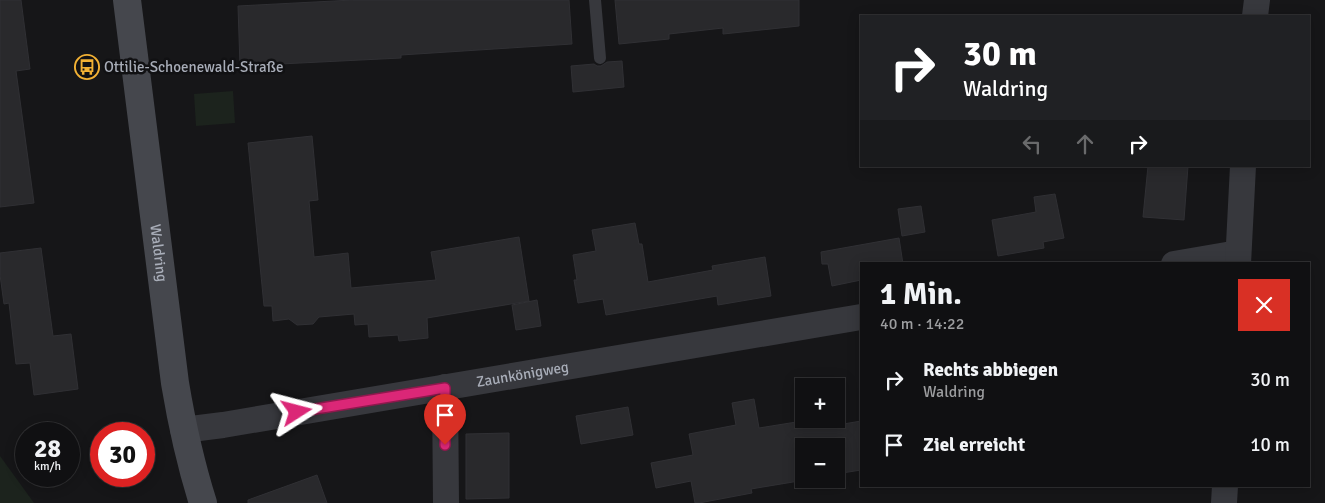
<!DOCTYPE html>
<html lang="de">
<meta charset="utf-8">
<style>
body{margin:0;font-family:Signika,sans-serif;background:#19191b;color:#f1f3f6;height:100vh;display:flex;flex-direction:column;font-size:19px;white-space:nowrap}
*{box-sizing:border-box;margin:0}
p{font-size:16px;color:#9c9d9f}
.icon{flex:none;width:28px;height:28px;fill:none;stroke:currentColor;stroke-width:2;stroke-linecap:round;stroke-linejoin:round}
.map{position:relative;flex:1;overflow:hidden}
.drawer{position:absolute;left:860px;top:262px;width:450px;height:225px;display:flex;flex-direction:column;background:#101012;border-radius:0px;box-shadow:0 2px 12px #0003,0 0 0 1px #303032}
.drawer>*{flex:none}
.banner{position:absolute;left:860px;top:15px;width:450px;height:152px;border-radius:0px;box-shadow:0 2px 12px #0003,0 0 0 1px #303032;background:#202124;color:#fff;overflow:hidden}
.controls{position:absolute;left:795px;top:378px;display:grid;gap:10px}
.controls a{display:grid;place-items:center;width:50px;height:50px;border-radius:0px;background:#101012;box-shadow:0 2px 12px #0003,0 0 0 1px #303032;font-size:25px}
.speed{position:absolute;left:15px;top:422px;display:flex;gap:10px;font-size:25px;font-weight:700;text-align:center}
.speed>*{display:grid;place-content:center;width:65px;height:65px;border-radius:50%;background:#101012;box-shadow:0 2px 12px #0003,0 0 0 1px #303032;line-height:1}
.speed small{font-size:12px;font-weight:400}
.speed .limit{border:8px solid #d22;background:#fff;color:#111}
.pin{position:absolute;display:grid;place-items:center;width:42px;height:42px;color:#fff;margin:-51px -21px;border-radius:50% 50% 50% 0;rotate:-45deg;box-shadow:0 0 5px #0007}
.pin .icon{rotate:45deg}
.me{position:absolute;width:55px;margin:-28px;rotate:81deg;stroke-linejoin:round;filter:drop-shadow(0 0 4px #0008)}
.turn{display:flex;align-items:center;gap:18px;height:105px;padding:0 20px;font-size:22px}
.turn .icon{width:65px;height:65px;stroke-width:2.5}
.turn b{display:block;font-size:35px;line-height:42px}
.lanes{display:flex;align-items:center;height:48px;padding:0 20px;background:#0003;justify-content:center;gap:25px;direction:ltr}
.lanes .off{opacity:.35}
.round{display:grid;place-items:center;flex:none;width:52px;height:52px;border-radius:0px;background:#19191b}
.summary{display:flex;align-items:center;justify-content:space-between;height:85px;padding:0 20px}
h1{font-size:30px;font-weight:800;line-height:38px}
ul{padding:0;list-style:none}
li{display:flex;align-items:center;gap:15px;height:65px;padding:0 20px}
li div{flex:1}
li b{display:block;font-size:19px}
li em{font-style:normal}
.map>svg:first-child{display:block}
.green{fill:#1c231d}
.building{fill:#29292c;stroke:#303034}
.lines{fill:none;stroke-linecap:round;stroke-linejoin:round}
.lane{stroke:#37383d;stroke-width:12}
.street{stroke:#37383d;stroke-width:26}
.secondary{stroke:#45474d;stroke-width:28}
.route-casing{stroke:#8e194d;stroke-width:12}
.route{stroke:#db2777;stroke-width:9}
.labels{text-anchor:middle;dominant-baseline:central;stroke-width:5;stroke-linejoin:round;paint-order:stroke}
.poi-label{font-size:15px;fill:#a8adb8;stroke:#111113;text-anchor:start}
.street-label{font-size:15px;fill:#a8adb8;stroke:#111113}
</style>
<div class="map">
<svg width="1325" height="503" viewBox="0 0 1325 503">
<rect width="100%" height="100%" fill="#161618"/>
<g class="green">
<path d="M233,91l2,32 -39,3 -2,-32z"/>
<path d="M0,456l34,47h-34z"/>
</g>
<g class="building">
<path d="M0,0h21l9,69 -14,2 18,132 -34,4z"/>
<path d="M353,0h216l3,44 -171,11v3l-161,8 -2,-60z"/>
<path d="M615,0h184v26l-76,8v-6l-54,6v5l-50,5z"/>
<path d="M622,61l2,26 -51,5 -2,-26 23,-2 3,2h4l6,-4z"/>
<path d="M312,136l6,64 -9,1 5,56 34,-4 3,35 85,-8 -5,-28 88,-15 10,64 -102,17 1,20 -29,3 -1,-6 -29,2 -1,-13 -13,1 -1,-11 -35,3 -6,7 -16,1 -8,-6 -16,2 -1,-15h-8l-16,-163z"/>
<path d="M1148,166h40l-4,54 -41,-3z"/>
<path d="M1055,194l9,44 -21,4 1,6 -46,8 -6,-36 44,-8 -2,-15z"/>
<path d="M921,206l4,26 -23,4 -4,-27z"/>
<path d="M635,223l4,21h3l6,38 65,-12 -1,-4 53,-9 6,39 -53,9 -1,-9 -111,19 -3,-16 -25,4 -4,-23h3l-4,-25 23,-4 -4,-21z"/>
<path d="M899,238l4,26h-42v16l-29,6 -4,-22h-6l-1,-12z"/>
<path d="M41,248l12,88 18,-2 7,55 -44,6 -4,-32 -14,1 -7,-61 -5,1 -4,-29v-22z"/>
<path d="M537,300l4,26 -25,4 -4,-25z"/>
<path d="M754,399l5,29 56,-9h10l1,8 35,-6v49l-25,4v-28h-32v33h7l-60,10 1,4 -53,10h-4l-4,-22 -35,7 -5,-25 42,-8 -4,-21 47,-9 -4,-22z"/>
<path d="M628,407l5,28 -52,9 -5,-28z"/>
<path d="M509,433v65l-43,1v-65z"/>
<path d="M317,475l10,28h-79v-3z"/>
</g>
<g class="lines">
<path class="lane" d="M595,0l5,58"/>
<g class="street">
<path d="M1255,16l2,-16"/>
<path d="M1174,264l64,-11"/>
<path d="M1238,264l5,-98"/>
<path d="M445,387l1,116"/>
<path id="s1" d="M183,430l40,-5 638,-108"/>
<path d="M1224,503l1,-17"/>
</g>
<path class="secondary" id="s2" d="M127,0l48,383c7,42 15,79 28,120"/>
</g>
<g class="lines">
<defs>
<path id="route" d="M297,412l148,-24v57"/>
</defs>
<use href="#route" class="route-casing"/>
<use href="#route" class="route"/>
</g>
<defs>
<symbol id="bus-ring" viewBox="-11 -11 22 22"><circle r="9.5" fill="#111113" stroke="#f2b134" stroke-width="1.5"/><path d="M-5-6H5V4H4V6H2V4H-2V6H-4V4H-5ZM-3.5-4V0h7V-4ZM-3.5 1.2v1.5H-2V1.2ZM2 1.2v1.5H3.5V1.2Z" fill="#f2b134"/></symbol>
</defs>
<g fill-rule="evenodd">
<use href="#bus-ring" x="73" y="53" width="28" height="28"/>
</g>
<g class="labels">
<g class="poi-label">
<text x="104" y="67">Ottilie-Schoenewald-Straße</text>
</g>
<g class="street-label">
<text stroke="none"><textPath href="#s2" startOffset="255">Waldring</textPath></text>
<text stroke="none"><textPath href="#s1" startOffset="344">Zaunkönigweg</textPath></text>
</g>
</g>
</svg>
<div class="controls">
<a>+</a>
<a>−</a>
</div>
<div class="speed"><div>28<small>km/h</small></div><div class="limit">30</div></div>
<div class="pin" style="left:445px;top:445px;background:#d93025"><svg class="icon" aria-label="arrive" viewBox="0 0 24 24"><path d="M6 21V4h12l-3 4 3 4H6"/></svg></div>
<svg class="me" style="left:297px;top:412px" viewBox="-20 -20 40 40"><path d="M0-17L14 15 0 8-14 15z" fill="#db2777" stroke="#fff" stroke-width="4"/></svg>
<div class="banner">
<div class="turn"><svg class="icon" aria-label="right" viewBox="0 0 24 24"><path d="M7 20v-9h11M14 6l5 5-5 5"/></svg><div><b>30 m</b>Waldring</div></div>
<div class="lanes"><svg class="icon off" aria-label="left" viewBox="0 0 24 24"><path d="M17 20v-9H6M10 6l-5 5 5 5"/></svg><svg class="icon off" aria-label="ahead" viewBox="0 0 24 24"><path d="M12 20V5M6 11l6-6 6 6"/></svg><svg class="icon" aria-label="right" viewBox="0 0 24 24"><path d="M7 20v-9h11M14 6l5 5-5 5"/></svg></div>
</div>
<section class="drawer">
<div class="summary"><div><h1>1 Min.</h1><p>40 m · 14:22</p></div><a class="round" style="background:#d93025;color:#fff"><svg class="icon" aria-label="close" viewBox="0 0 24 24"><path d="M6 6l12 12M18 6L6 18"/></svg></a></div>
<ul>
<li><svg class="icon" aria-label="right" viewBox="0 0 24 24"><path d="M7 20v-9h11M14 6l5 5-5 5"/></svg><div><b>Rechts abbiegen</b><p>Waldring</p></div><em>30 m</em></li>
<li><svg class="icon" aria-label="arrive" viewBox="0 0 24 24"><path d="M6 21V4h12l-3 4 3 4H6"/></svg><div><b>Ziel erreicht</b></div><em>10 m</em></li>
</ul>
</section>
</div>
